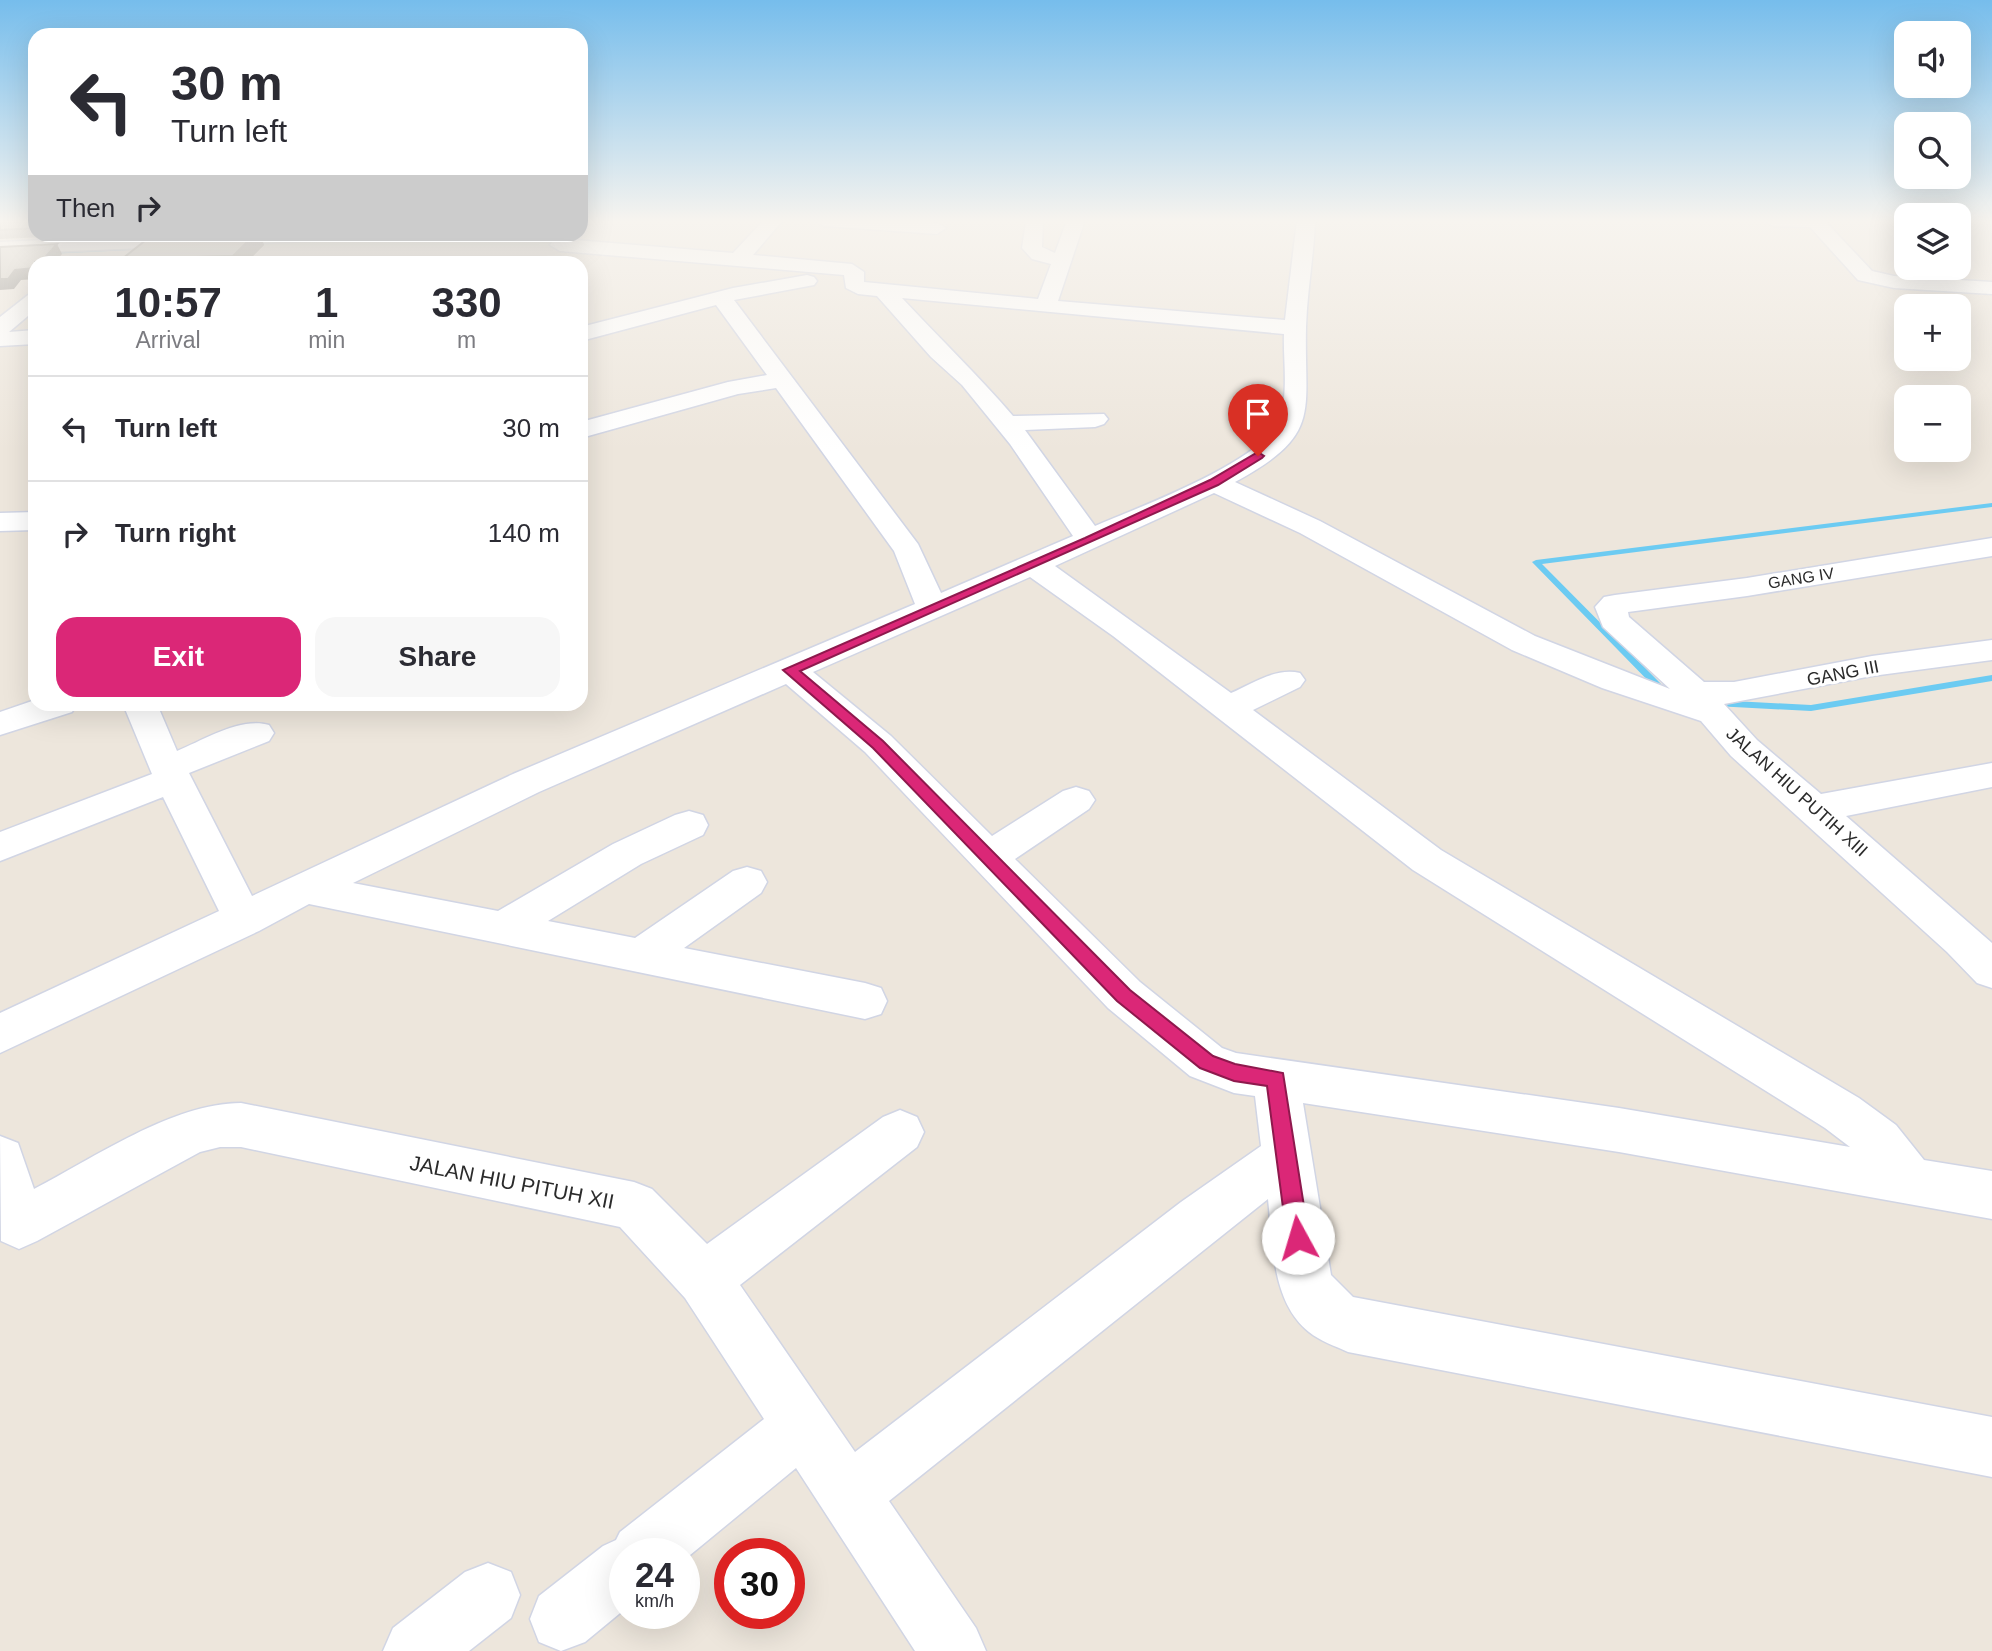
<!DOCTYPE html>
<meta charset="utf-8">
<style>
body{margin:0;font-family:Helvetica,sans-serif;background:#f7f7f7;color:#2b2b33;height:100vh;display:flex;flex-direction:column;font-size:26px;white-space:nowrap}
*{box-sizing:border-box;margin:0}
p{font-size:23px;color:#7c7c81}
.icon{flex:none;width:38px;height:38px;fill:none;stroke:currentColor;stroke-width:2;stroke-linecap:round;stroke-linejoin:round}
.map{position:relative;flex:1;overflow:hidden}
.side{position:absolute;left:28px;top:256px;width:560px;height:455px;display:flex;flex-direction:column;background:#fff;border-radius:21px;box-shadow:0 7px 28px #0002}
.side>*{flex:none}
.banner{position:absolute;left:28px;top:28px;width:560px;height:214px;border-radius:21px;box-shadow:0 7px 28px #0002;background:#fff;color:#2b2b33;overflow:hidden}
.controls{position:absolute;left:1894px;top:21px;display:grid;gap:14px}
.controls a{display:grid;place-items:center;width:77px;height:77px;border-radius:14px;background:#fff;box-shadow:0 7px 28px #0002;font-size:35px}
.speed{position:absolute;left:609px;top:1538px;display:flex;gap:14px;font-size:35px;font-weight:700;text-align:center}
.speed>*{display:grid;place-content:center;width:91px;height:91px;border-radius:50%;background:#fff;box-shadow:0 7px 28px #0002;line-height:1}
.speed small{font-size:18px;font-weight:400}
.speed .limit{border:10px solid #d22;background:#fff;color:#111}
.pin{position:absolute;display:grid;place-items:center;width:60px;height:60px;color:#fff;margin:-72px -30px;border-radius:50% 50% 50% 0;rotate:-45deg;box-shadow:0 0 7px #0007}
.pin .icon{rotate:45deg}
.me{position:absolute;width:77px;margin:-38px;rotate:354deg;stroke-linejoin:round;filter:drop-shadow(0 0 5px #0008)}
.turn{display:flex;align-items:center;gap:24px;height:147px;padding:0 28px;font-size:32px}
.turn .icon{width:91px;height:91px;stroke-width:2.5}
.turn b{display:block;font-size:49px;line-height:60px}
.then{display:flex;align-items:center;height:66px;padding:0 28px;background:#0003;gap:14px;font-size:26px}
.eta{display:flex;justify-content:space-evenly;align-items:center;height:119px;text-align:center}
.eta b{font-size:42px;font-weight:700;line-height:49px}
.action{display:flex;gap:14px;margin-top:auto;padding:14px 28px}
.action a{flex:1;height:80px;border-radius:21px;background:#db2777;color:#fff;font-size:28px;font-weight:700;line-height:80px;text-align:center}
.action a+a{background:#f7f7f7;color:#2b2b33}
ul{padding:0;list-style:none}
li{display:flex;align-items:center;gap:21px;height:105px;padding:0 28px;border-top:2px solid #e1e1e2}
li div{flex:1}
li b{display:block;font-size:26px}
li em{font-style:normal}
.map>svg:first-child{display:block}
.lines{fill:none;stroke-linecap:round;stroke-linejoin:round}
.stream{fill:#6ccbf2;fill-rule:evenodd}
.minor-casing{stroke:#d1d5e4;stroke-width:3}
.minor{fill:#fff;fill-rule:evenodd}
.wall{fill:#ada9a1}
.shaded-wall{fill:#8d8983}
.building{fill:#c9c4bb;stroke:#8d8983;stroke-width:2}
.route{fill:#db2777;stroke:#8e194d;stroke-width:2}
.labels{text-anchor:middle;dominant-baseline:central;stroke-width:6;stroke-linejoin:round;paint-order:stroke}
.far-street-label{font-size:16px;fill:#2b2b2b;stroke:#fff}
.street-label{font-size:18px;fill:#2b2b2b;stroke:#fff}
.near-street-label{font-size:21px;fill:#2b2b2b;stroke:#fff}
</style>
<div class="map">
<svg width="1992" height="1651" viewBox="0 0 1992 1651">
<rect width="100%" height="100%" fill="#ede6dc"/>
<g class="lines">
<g class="stream">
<path d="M406,234h48l-136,8 -3,-2 3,-2z"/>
<path d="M148,246l2,3 -101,5 -3,-2 3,-2z"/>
<path d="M1992,503v4l-450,57 125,126 2,2 -5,3 -3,-1 -129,-132 4,-2z"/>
<path d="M1992,675v6l-181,30 -96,-5 -5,-3 5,-3 96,5z"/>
</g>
<defs>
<g id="minor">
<path d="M764,220h19l-30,35 99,9 12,8v10l174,17 13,-35 -19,-5 -10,-11 4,-26 17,-2 -1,27 13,6 12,-33h18l-27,81 227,19 12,-100h18c-1,35 -8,71 -9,107 -2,87 17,107 -71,155l85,39 215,115 135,53 -67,-62 -8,-20 9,-10 11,-2 132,-17 245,-40v18l-245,40 -119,16 1,5 75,65h30l138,-26 120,-16v20l-120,16 -148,28 33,36 64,54 171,-31v24l-146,29 146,127v45l-15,-5 -30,-31 -216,-196 -30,-35 -99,-33 -90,-38 -212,-117 -86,-40 -159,73 176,127c21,-9 45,-26 69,-20l5,7 -5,7 -47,23 188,140 418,248 37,27 28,35 68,11v48l-373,-67 -316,-49 28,172 22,22 639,120v60l-644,-125c-13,-6 -28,-11 -39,-20 -38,-30 -36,-90 -41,-133l-379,302 87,127 10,23h-71l-119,-183 -112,92v-6h-59v55l-40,33 -24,9 -22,-9 -9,-23 9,-23 64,-50 13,-6 4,-8 144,-113 -79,-121 -65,-71 -379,-80h-21l-20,5 -163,89 -18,8 -18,-8 -1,-105 18,7 16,46c60,-31 139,-86 207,-86l393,79 18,7 55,55 176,-127 17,-7 17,7 7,15 -7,15 -177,138 115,167 326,-250 80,-56 -6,-50 -21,-3 -44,-17 -82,-68 -243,-256 -79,-68 -247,108 -186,91 145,28 115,-67 62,-29 14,-4 14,4 5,10 -5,10 -62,29 -93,57 87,17 98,-67 14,-4 14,4 6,11 -6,11 -77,55 181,35 16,5 6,13 -6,13 -16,5 -556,-115 -50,27 -259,122v-40l219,-102 -56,-114 -163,64v-29l152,-58 -29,-70h34l20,47c27,-11 63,-34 92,-26l5,8 -5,8 -80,32 63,123 261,-122 402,-170 -21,-53 -118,-163 -38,6 -157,44v-16l147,-40 39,-7 -51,-70 -135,36v-14l152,-39 74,-13 7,2 3,4 -3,4 -80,15 184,244 23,49 132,-57 -63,-92 -48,-59 -31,-28 -54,-61 -19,-2 -12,-6 -2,-13 -284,-24 -10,-6 9,-11h20l-4,6 158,13zM902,298l382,36c-1,28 5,58 -5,86 -15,41 -142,88 -184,106l-70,-96 70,-3 9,-3 4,-5 -4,-5 -91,2c-35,-41 -74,-78 -111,-118zM1030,577l83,59 300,234 412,258 25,19 -231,-39 -383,-55 -14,-5 -82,-66 -125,-123 74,-50 6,-9 -6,-9 -13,-4 -13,4 -71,45 -101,-100 -78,-64z"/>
<path d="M815,220c21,-2 120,-5 131,8l-9,6 -113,-8z"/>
<path d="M1764,220h60l48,51 22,5 98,6v12l-98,-6 -36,-8 -48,-53 -37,-1z"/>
<path d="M184,234h157l-9,6 -332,14v-12z"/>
<path d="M35,293v17l-26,22 26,-2v14l-35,2v-29l28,-22z"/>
<path d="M35,512v18l-35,1v-18z"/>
<path d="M35,700v4h42l-5,8 -72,23v-23z"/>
<path d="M488,1563l23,9 9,23 -9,23 -42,33h-86l10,-23 72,-56z"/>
</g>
</defs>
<use href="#minor" class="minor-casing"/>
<use href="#minor" class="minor"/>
</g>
<g class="wall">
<path d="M0,220h35v14h77l-112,5z"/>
<path d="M186,234h74l4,11 -17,17h-124l-1,-3z"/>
</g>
<g class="shaded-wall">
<path d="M255,234h5l4,11 -17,17h-11l-3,-6z"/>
<path d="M57,244l5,10 -7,8h-14z"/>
<path d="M35,268v11l-14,1 -7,9 -14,1v-11l15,-9z"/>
</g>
<g class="building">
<path d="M0,220h35v8l-35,2z"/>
<path d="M186,234h69l-22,22 -111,3 29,-23z"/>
<path d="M57,244l-16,18h-6v6l-20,2 -7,9h-8v-32z"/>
</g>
<linearGradient id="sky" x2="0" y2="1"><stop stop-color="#76bdec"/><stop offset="0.49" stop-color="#f7f4ef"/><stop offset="1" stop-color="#f7f4ef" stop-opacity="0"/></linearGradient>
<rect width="1992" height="451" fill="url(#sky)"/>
<path class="route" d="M1258,452l6,4 -2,2 -44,27 -418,186 83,70 247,249 83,66 22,8 48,9 26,165 -3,7 -8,3 -7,-3 -4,-7 -20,-152 -33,-5 -34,-13 -83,-67 -244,-253 -90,-78 302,-132 125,-58z"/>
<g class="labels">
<g class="far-street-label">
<text transform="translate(1801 578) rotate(-9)">GANG IV</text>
</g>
<g class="street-label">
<text transform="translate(1843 673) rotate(-11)">GANG III</text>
<text transform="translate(1797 792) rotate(42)">JALAN HIU PUTIH XIII</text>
</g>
<g class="near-street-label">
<text transform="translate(512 1182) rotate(11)">JALAN HIU PITUH XII</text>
</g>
</g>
</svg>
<div class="controls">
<a><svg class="icon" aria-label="sound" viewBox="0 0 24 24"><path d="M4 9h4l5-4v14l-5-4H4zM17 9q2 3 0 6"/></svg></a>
<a><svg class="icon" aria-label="search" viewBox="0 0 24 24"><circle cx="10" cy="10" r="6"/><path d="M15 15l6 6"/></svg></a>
<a><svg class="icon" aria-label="layers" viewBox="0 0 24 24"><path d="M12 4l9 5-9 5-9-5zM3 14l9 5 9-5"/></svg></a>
<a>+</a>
<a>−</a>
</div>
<div class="speed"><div>24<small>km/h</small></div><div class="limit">30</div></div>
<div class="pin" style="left:1258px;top:456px;background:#d93025"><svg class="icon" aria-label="arrive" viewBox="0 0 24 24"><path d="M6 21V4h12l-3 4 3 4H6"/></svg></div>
<svg class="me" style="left:1298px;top:1238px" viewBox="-20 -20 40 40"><circle r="19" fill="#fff"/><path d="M0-13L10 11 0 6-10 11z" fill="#db2777"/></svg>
<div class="banner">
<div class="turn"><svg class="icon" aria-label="left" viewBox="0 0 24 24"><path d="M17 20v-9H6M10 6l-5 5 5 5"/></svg><div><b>30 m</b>Turn left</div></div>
<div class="then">Then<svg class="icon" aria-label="right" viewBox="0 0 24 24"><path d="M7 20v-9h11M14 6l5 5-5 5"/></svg></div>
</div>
<section class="side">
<div class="eta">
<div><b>10:57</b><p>Arrival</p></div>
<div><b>1</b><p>min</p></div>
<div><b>330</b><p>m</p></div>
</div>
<ul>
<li><svg class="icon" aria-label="left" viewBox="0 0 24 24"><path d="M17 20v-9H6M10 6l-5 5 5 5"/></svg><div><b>Turn left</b></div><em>30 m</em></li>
<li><svg class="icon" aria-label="right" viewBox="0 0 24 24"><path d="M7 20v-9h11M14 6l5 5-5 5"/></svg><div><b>Turn right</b></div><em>140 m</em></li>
</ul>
<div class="action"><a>Exit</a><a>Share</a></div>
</section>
</div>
